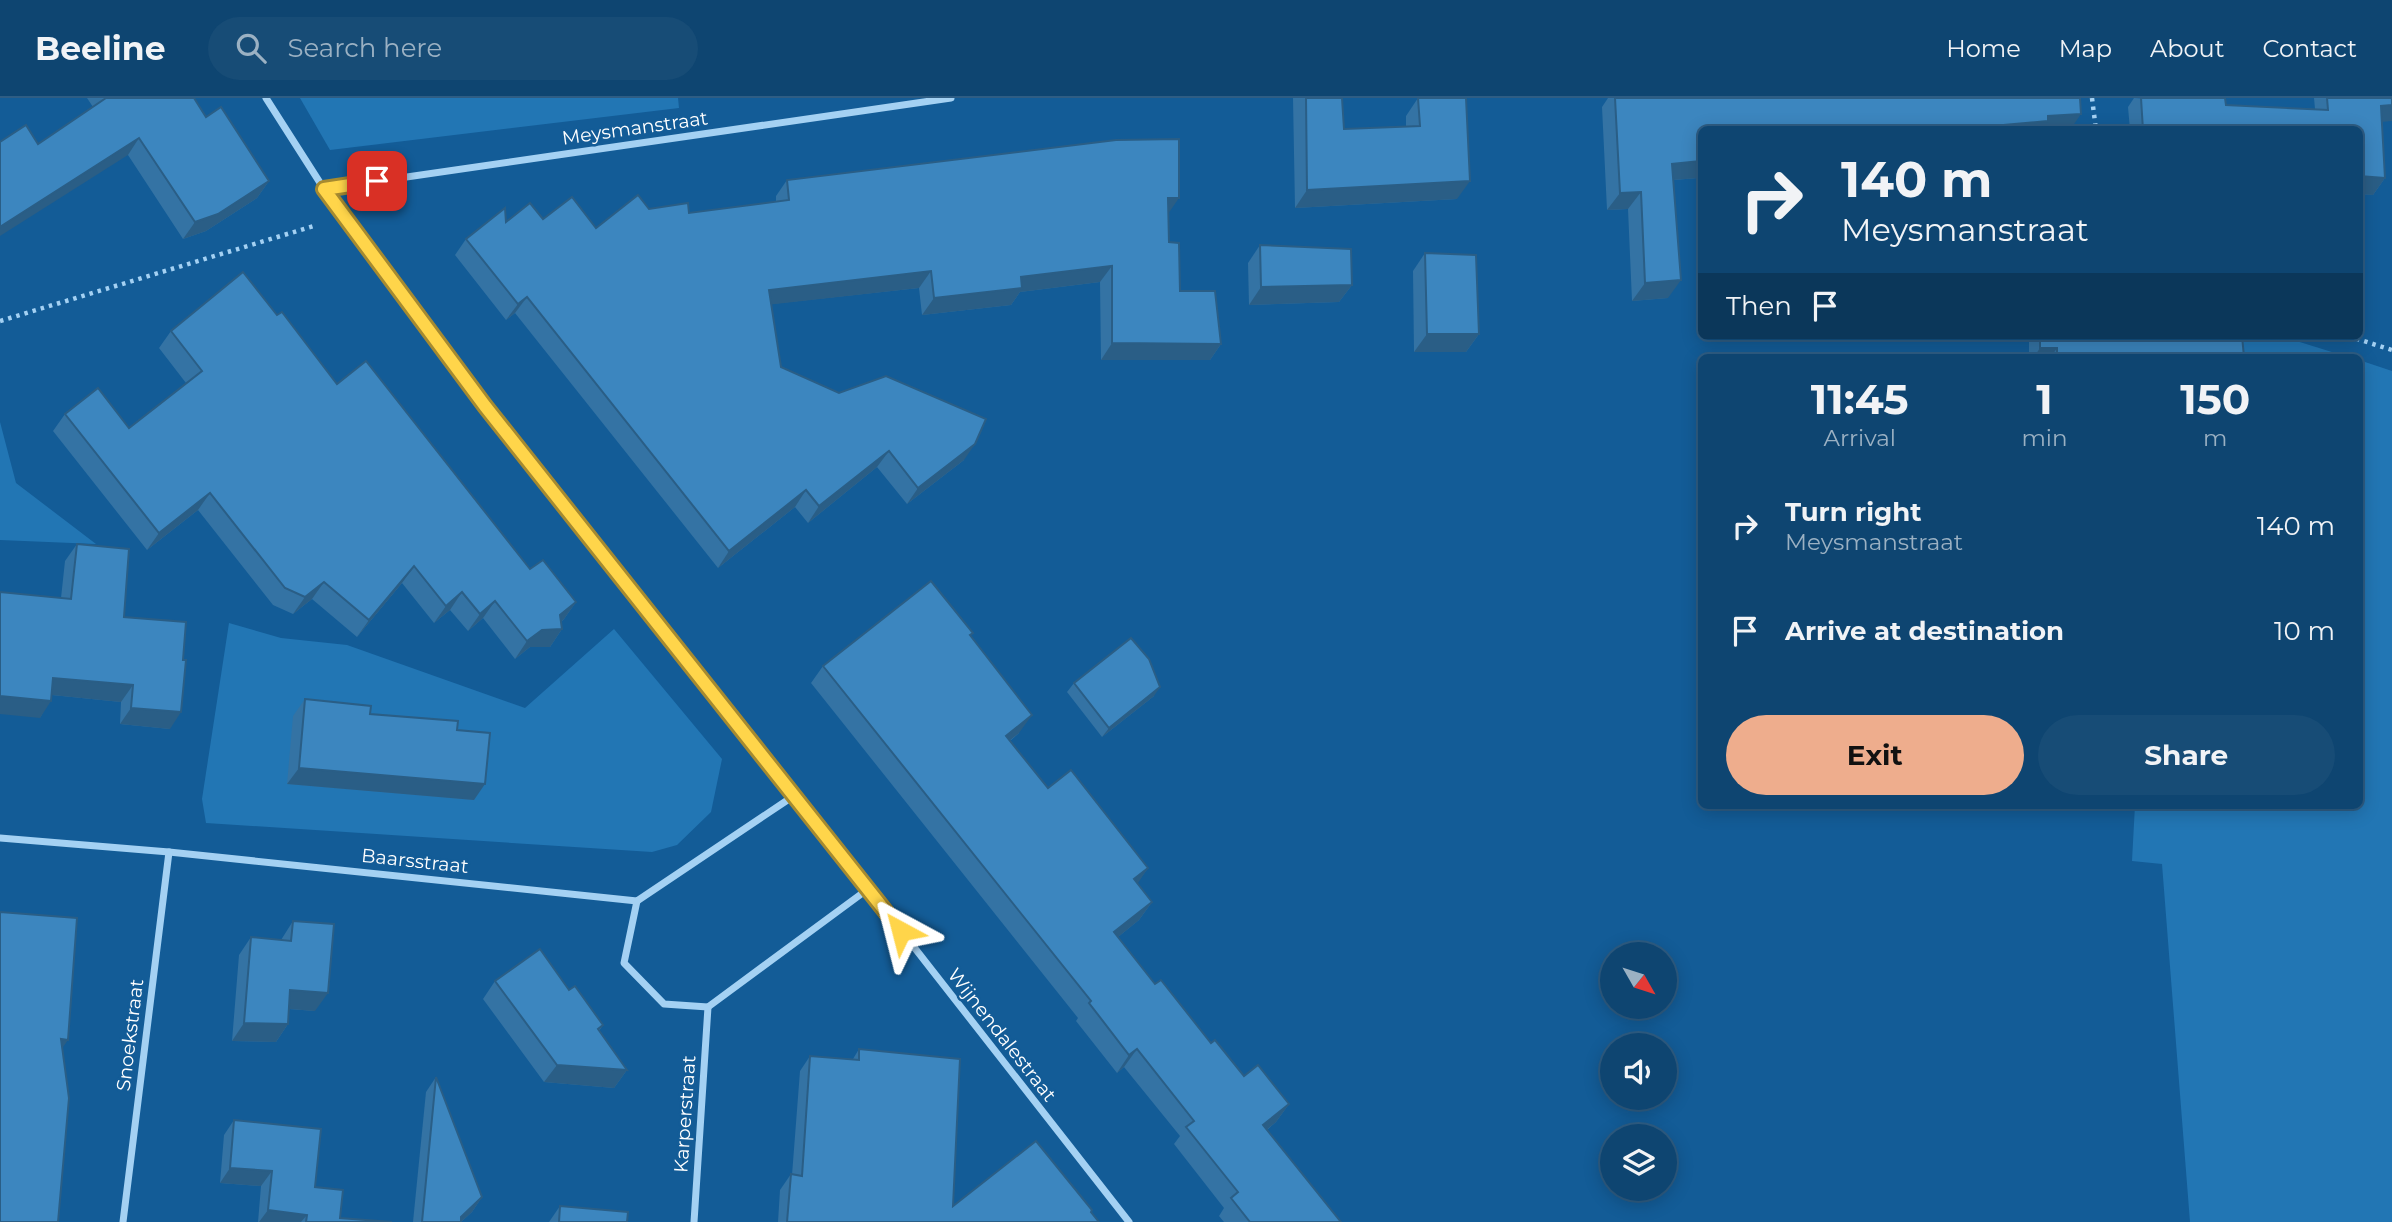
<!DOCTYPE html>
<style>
body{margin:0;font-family:Montserrat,sans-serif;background:#174c76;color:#f1f3f6;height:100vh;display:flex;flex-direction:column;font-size:26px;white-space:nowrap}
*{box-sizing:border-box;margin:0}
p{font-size:23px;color:#9bb1c3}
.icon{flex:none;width:38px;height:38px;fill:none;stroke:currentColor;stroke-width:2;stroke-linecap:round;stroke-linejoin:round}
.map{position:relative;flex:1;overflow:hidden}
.panel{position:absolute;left:1698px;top:256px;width:665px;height:455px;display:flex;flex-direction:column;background:#0e4571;border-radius:10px;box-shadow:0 4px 18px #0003,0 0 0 2px #2e5d84}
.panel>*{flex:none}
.guide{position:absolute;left:1698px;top:28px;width:665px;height:214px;border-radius:10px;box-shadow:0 4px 18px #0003,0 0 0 2px #2e5d84;background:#0e4571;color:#f1f3f6;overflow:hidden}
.needle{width:46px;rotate:129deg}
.tools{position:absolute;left:1600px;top:844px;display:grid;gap:14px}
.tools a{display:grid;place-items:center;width:77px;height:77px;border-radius:50%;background:#0e4571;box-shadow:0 4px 18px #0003,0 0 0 2px #2e5d84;font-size:35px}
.pin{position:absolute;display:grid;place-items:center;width:60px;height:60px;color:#fff;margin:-30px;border-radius:14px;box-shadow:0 4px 10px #0006}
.me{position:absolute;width:77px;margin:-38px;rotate:322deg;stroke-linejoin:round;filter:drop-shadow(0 0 5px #0008)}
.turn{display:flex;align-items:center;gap:24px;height:147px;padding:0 28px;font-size:32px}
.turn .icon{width:91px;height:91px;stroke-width:2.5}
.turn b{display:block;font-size:49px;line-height:60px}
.then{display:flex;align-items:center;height:66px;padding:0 28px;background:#0003;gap:14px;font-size:26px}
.eta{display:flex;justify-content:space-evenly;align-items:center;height:119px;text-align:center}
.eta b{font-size:42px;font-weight:700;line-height:49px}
.action{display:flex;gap:14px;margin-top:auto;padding:14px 28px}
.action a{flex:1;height:80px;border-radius:42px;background:#eead8d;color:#111;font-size:28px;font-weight:700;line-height:80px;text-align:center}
.action a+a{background:#174c76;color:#f1f3f6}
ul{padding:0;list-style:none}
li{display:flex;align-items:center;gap:21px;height:105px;padding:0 28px}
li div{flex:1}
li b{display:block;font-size:26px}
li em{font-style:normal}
header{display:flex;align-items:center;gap:42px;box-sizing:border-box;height:98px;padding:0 35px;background:#0e4571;border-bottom:2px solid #2e5d84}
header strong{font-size:33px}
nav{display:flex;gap:38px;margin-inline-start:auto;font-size:24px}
.search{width:490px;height:63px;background:#174c76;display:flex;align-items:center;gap:18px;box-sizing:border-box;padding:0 24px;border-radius:38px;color:#9bb1c3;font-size:26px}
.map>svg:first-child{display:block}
.green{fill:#2276b4}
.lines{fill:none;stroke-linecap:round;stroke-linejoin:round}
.path{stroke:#a4d1f3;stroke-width:4.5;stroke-dasharray:3.5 5;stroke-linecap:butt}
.minor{stroke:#a4d1f3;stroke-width:7}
.wall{fill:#3473a4}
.shaded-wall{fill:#2a5e86}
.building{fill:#3c86bf;stroke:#2a5e86;stroke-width:2}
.route-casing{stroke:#a68a30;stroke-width:18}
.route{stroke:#ffd54a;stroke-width:12}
.labels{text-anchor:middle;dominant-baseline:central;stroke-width:5;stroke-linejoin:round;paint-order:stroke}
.street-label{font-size:19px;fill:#fff;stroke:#135c97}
</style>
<header>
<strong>Beeline</strong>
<div class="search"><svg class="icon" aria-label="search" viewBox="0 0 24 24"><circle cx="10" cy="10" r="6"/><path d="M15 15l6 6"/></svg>Search here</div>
<nav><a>Home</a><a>Map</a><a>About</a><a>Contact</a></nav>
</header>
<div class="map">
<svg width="2392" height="1124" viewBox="0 0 2392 1124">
<rect width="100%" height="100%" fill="#135c97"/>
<g class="green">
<path d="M300,0h378l1,10 -349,42z"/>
<path d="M2239,238h41l68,21h-108z"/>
<path d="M2359,262l33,11v851h-202l-28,-358 -30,-3 3,-56h224z"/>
<path d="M0,324l16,61 80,61 -96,-4z"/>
<path d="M229,525l52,15 66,7 178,63 89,-79 108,130 -11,53 -34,33 -25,7 -446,-29 -4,-24z"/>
</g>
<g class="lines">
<g class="path">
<path d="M2092,0l4,32"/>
<path d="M0,223l317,-96"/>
<path d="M2348,238l44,14"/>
</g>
<g class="minor">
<path d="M266,0l58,91 161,217 310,389 334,427"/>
<path d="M324,91l627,-91"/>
<path d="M0,740l169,14 468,49 158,-106"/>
<path d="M637,803l-13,62 40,41 44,3 160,-118"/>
<path d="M123,1124l46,-370"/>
<path d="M694,1124l14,-215"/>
</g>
</g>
<g class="wall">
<path d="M87,0h107l12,19 63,64 -12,17 -51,33 -23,8 -55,-84 -90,-11 55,-37z"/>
<path d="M1293,0h49l2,31 62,-3v-10l12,-18 39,101 -162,9z"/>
<path d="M1608,0h472l-10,32h-369v45l-2,3 -26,2 -5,118 -36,3 -4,-92 -21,1 -5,-103z"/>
<path d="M2134,0l92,7 89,4 -1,-11h78l-10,23 3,57 -12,17 -14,-1v-64h-229l-2,-23z"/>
<path d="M787,82l381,33 1,29 11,49 41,53 -11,16h-109l-1,-78 -80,10 -9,13 -89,10 -3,-27 -148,16 10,63 183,93 -57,44 -30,-37 -69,56 -13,-16 -77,61 -203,-255 -9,7 -51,-65 11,-16 40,-17 37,-3 53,9 53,-19 40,4 87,-11v-6z"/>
<path d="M1260,147l92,40 -13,17 -90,3 -1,-42z"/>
<path d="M1425,155l54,81 -13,18h-52l-1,-81z"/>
<path d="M277,217l60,69 193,185 46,33 -12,17 -3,3 1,7 -12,18h-20l-15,12 -32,-41 -15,13 -18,-21 -16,13 -32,-40 -45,54 -45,-38 -19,15 -20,-9 -75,-95 -51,40 -94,-119 12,-17 64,14 57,-45 -27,-35 12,-17z"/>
<path d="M2029,238h213l2,21h-215z"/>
<path d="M77,446l47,73 46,112 -50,-5 1,-22 -69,-7 -12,23 21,-120 4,-37z"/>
<path d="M971,538l48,97 -9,8 38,47 100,80 -11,15 15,19 -13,18 -21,17 37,47 89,92 45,28 -13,18 -9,8 74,92h-117l-5,-6 5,-8 -50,-64 6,-8 -56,-69 -7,6 -41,-52 2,-3 -267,-335 12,-17z"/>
<path d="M1074,585l80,13 -52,41 -35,-45z"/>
<path d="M305,601l65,15 87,16 17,70 -187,-16 6,-68z"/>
<path d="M293,823l22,90 -26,-2 -1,15 -12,18 -44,-1 7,-86 12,-18 30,3z"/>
<path d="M495,883l74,9 34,35 -4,6 28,39 -13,18 -70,-6 -61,-83z"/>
<path d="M859,951l94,157 138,6 8,10h-321l2,-32 11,-16 1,1 8,-104 10,-15 43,3z"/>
<path d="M436,979l46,120 -10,15 -11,10h-48l13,-130z"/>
<path d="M234,1022l81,67 25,31 52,4h-134l3,-36 -41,-3 4,-48z"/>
<path d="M560,1108l67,16h-78z"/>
</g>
<g class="shaded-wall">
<path d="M2392,7v16l-23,2 12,-17z"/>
<path d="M2081,16l-11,16h-123l101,-14z"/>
<path d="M1928,29l-2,3h-41z"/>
<path d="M139,40l-11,17 -128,81v-9z"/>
<path d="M1701,63v14l-2,3 -40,3 13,-17z"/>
<path d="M2359,78l26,2 -12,17 -14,-1z"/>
<path d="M269,83l-12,17 -51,33 -23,8 12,-17z"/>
<path d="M1470,83l-13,18 -162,9 12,-18z"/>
<path d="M1641,94l-13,17 -21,1 13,-17z"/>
<path d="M1168,100h11l-11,16z"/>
<path d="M1112,168l-12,16 -80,10 -9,13 -89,10 12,-17 87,-21z"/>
<path d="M931,173l-12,17 -161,18 11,-16z"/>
<path d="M1681,182l-13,18 -36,3 13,-18z"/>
<path d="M1352,187l-13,17 -90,3 12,-18z"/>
<path d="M527,199l-12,16 -9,7 12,-16z"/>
<path d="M1427,236h52l-13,18h-52z"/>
<path d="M1112,245l109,1 -11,16h-109z"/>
<path d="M2040,250h17l-6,9h-17z"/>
<path d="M975,346l-11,16 -57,44 11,-16z"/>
<path d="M889,353l-12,16 -69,56 11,-17z"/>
<path d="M806,392l-11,17 -77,61 11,-17z"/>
<path d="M210,395l-12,17 -51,40 12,-17z"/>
<path d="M414,468l-12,17 -45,54 12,-17z"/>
<path d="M324,484l-12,17 -19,15 12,-17z"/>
<path d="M462,494l-12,18 -16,13 12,-17z"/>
<path d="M495,503l-12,17 -15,13 12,-17z"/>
<path d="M576,504l-12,17 -12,11 10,-1 -12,18h-20l-15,12 12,-18z"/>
<path d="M53,580l80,7 -12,17 -79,-8z"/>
<path d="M1160,589l-6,9 -52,41 7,-9z"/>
<path d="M0,598l51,5 -11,17 -40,-4z"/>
<path d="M131,610l50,4 -11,17 -50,-5z"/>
<path d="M1032,617l-13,18 -26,21 13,-18z"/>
<path d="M299,670l186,16 -11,16 -187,-16z"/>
<path d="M1148,770l-12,18 -2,-7z"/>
<path d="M1152,804l-13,18 -37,30 12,-18z"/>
<path d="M290,892l38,3 -13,18 -38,-3z"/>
<path d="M244,925l44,1 -12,18 -44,-1z"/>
<path d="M61,941l7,1 -12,17z"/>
<path d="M1137,951l-13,18 -7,6 12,-18z"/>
<path d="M557,967l70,5 -13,18 -70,-6z"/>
<path d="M1289,1006l-13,18 -25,21 12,-18z"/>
<path d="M230,1070l42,3 -11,15 -41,-3z"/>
<path d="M482,1099l-10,15 -11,10v-5z"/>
<path d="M268,1112l39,5 -6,7h-42z"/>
</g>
<g class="building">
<path d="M106,0h88l12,19 15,-10 48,74 -51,33 -23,8 -56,-84 -139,89v-85l26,-17 12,19z"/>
<path d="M1306,0h36l2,31 76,-3 -2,-28h48l4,83 -163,9z"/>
<path d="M1615,0h465l1,16 -33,2v5l-101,9h-19v-3l-43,3h-184v31l-29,3 9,116 -36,3 -4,-91 -21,1z"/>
<path d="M2141,0h84l1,7 102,5 -1,-12h65v7l-11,1 4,72 -26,-2v-46h-216z"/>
<path d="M1179,41v59h-11l1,44 10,1 1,48h35l6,53 -109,-1v-77l-91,11 1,11 -88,10 -3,-27 -162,19 12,77 58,26 47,-17 100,43 -11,25 -57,44 -29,-37 -70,55 -13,-16 -77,61 -202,-254 -9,7 -52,-65 39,-31 1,14 24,-19 13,16 29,-22 24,31 42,-33 11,14 39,-6 1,10 100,-13 -2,-20 329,-40z"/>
<path d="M1260,147l91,4 1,36 -91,2z"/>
<path d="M1425,155l51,2 3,79h-52z"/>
<path d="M243,174l34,43 5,-3 55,72 29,-23 164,208 13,-9 33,42 -16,13 2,14 -20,1 -15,11 -32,-40 -15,13 -18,-22 -16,14 -32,-40 -45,54 -45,-38 -19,15 -20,-9 -75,-95 -51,40 -94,-119 33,-26 31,40 73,-57 -31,-40z"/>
<path d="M2040,238h202l2,21h-187v-9h-17z"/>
<path d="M77,446l52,5 -5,68 62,5 -3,38h3l-5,52 -50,-4 2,-23 -80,-7 -2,23 -51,-5v-104l71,7z"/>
<path d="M931,483l42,52 -3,2 62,80 -26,21 42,52 23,-18 77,98 -14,11 18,23 -38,30 41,52 6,-4 50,63 4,-3 29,36 14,-11 31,39 -26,21 78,97h-91l-19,-24 7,-6 -52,-65 8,-6 -57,-72 -8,6 -40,-52 2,-2 -268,-335z"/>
<path d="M1131,540l18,21 11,28 -51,41 -35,-45z"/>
<path d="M305,601l66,7 -1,8 88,7 -1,9 33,3 -5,51 -186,-16z"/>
<path d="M0,814l77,6 -9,122 -7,-1 8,59 -11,124h-58z"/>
<path d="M293,823l41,3 -6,69 -38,-3 -2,34 -44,-1 7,-86 40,4z"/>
<path d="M540,851l29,41 6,-4 28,39 -5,4 29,41 -70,-5 -62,-84z"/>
<path d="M859,951l101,10 -7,147 83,-65 56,69 -1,2 8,10h-312l4,-48 11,2 8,-120 49,4z"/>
<path d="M436,979l46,120 -21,20v5h-39z"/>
<path d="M234,1022l87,9 -6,58 28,3 -3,28 52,4h-86l1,-7 -39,-5 4,-39 -42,-3z"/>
<path d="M560,1108l68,6 -1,10h-68z"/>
</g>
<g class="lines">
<defs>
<path id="route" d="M377,83l-53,8 161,217 416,525"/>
</defs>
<use href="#route" class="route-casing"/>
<use href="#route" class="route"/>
</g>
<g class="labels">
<g class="street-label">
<text transform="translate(635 30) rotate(-8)">Meysmanstraat</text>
<text transform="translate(415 763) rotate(6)">Baarsstraat</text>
<text transform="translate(130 937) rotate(-83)">Snoekstraat</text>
<text transform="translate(1002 937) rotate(52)">Wijnendalestraat</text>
<text transform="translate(685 1016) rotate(-86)">Karperstraat</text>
</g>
</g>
</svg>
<div class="tools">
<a><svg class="needle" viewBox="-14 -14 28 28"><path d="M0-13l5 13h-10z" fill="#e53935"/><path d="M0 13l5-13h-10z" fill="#9bb1c3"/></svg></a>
<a><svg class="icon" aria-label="sound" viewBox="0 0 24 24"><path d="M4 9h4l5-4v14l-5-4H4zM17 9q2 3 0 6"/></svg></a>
<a><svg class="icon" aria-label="layers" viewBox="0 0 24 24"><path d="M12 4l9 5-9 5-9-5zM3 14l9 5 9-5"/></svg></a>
</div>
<div class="pin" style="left:377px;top:83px;background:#d93025"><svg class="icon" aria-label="arrive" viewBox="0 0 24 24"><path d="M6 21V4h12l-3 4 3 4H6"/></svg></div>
<svg class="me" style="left:901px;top:833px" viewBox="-20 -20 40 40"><path d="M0-17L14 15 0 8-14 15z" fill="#ffd54a" stroke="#fff" stroke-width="4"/></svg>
<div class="guide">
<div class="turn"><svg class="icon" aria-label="right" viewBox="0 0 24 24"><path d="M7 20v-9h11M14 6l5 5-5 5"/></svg><div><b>140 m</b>Meysmanstraat</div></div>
<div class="then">Then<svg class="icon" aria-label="arrive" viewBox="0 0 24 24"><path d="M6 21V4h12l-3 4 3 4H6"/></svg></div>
</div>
<section class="panel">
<div class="eta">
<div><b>11:45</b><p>Arrival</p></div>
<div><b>1</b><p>min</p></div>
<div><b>150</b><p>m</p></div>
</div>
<ul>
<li><svg class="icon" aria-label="right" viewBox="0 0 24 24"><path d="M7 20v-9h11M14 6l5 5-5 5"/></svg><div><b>Turn right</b><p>Meysmanstraat</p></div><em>140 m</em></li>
<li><svg class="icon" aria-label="arrive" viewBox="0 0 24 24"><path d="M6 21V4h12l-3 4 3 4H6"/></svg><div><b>Arrive at destination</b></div><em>10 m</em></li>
</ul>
<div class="action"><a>Exit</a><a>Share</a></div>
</section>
</div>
